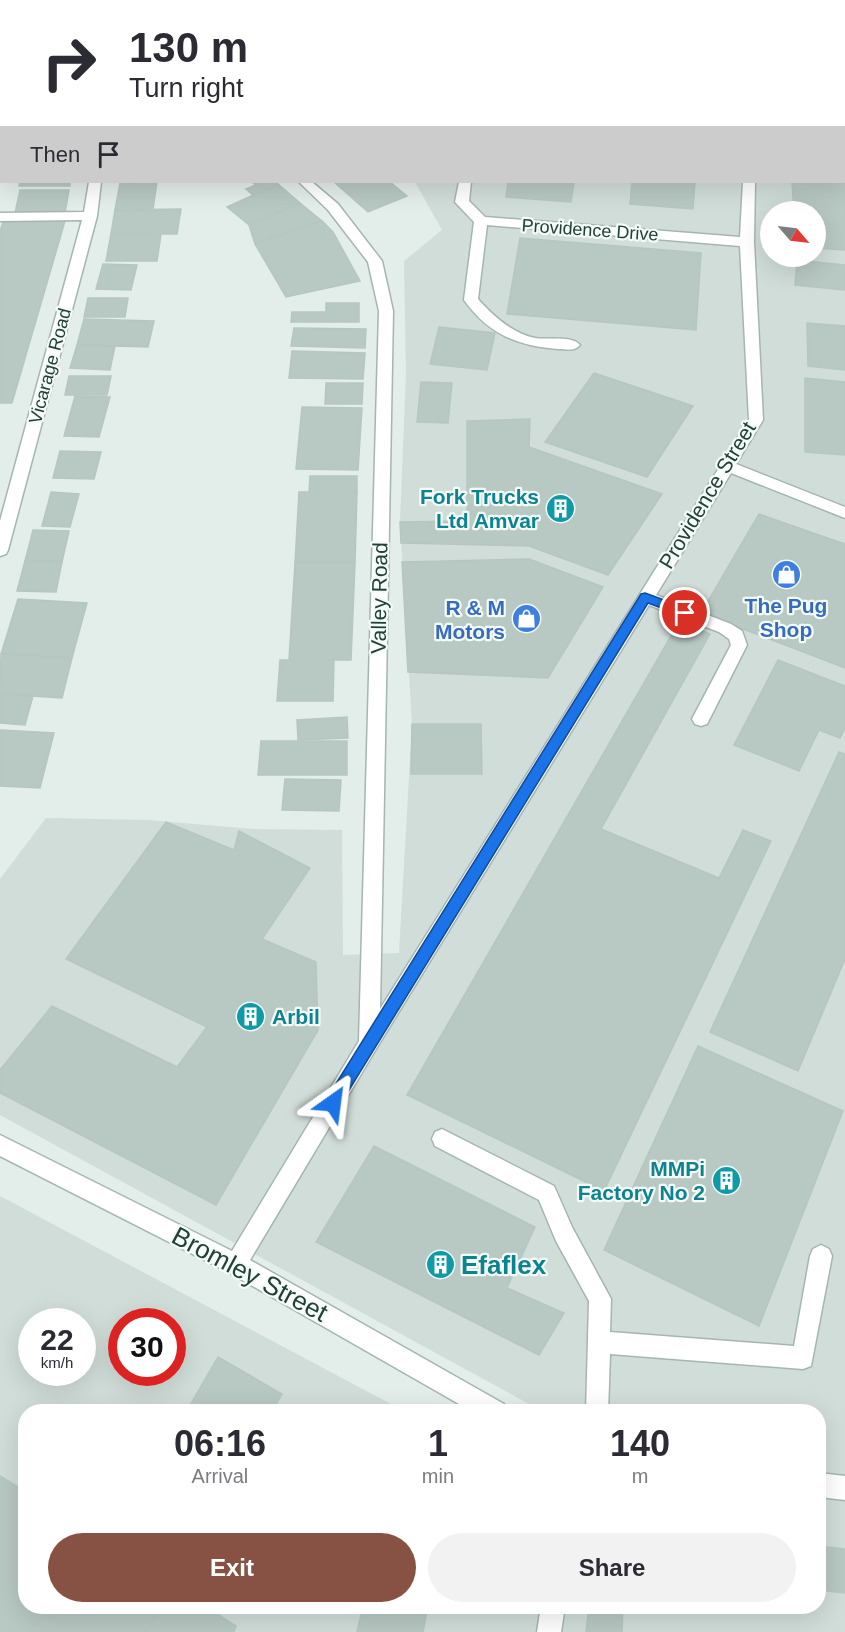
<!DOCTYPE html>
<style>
body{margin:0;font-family:Arial,sans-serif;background:#f2f2f3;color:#2b2b33;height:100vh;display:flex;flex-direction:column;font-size:22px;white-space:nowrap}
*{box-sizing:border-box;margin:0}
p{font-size:20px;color:#7c7c81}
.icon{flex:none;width:33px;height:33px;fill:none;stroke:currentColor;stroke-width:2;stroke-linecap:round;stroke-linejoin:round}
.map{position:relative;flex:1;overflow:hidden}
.panel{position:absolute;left:18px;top:1404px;width:808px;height:210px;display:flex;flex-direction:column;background:#fff;border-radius:24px;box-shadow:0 6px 24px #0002}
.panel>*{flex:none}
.top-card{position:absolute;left:0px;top:0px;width:846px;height:183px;box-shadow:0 6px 24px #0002;background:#fff;color:#2b2b33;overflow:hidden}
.needle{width:39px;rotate:118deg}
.tools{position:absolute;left:760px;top:201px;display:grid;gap:12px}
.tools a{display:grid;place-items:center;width:66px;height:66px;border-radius:50%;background:#fff;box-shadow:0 6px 24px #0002;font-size:30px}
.speed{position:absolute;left:18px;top:1308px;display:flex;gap:12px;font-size:30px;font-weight:700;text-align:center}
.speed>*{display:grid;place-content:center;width:78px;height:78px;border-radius:50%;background:#fff;box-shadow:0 6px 24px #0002;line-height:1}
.speed small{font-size:15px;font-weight:400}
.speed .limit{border:9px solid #d22;background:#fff;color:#111}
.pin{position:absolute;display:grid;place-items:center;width:51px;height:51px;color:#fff;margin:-26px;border:3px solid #fff;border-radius:50%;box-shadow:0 2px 6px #0007}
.me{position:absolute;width:66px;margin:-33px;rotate:31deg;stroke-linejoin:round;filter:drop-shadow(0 0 4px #0008)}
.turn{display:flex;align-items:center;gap:21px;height:126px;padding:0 30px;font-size:27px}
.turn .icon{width:78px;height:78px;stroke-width:2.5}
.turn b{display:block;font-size:42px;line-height:51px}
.then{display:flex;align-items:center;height:57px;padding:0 30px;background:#0003;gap:12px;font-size:22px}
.eta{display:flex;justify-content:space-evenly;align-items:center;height:102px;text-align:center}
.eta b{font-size:36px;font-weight:700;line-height:42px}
.cta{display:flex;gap:12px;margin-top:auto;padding:12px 30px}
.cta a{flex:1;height:69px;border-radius:36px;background:#875243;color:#fff;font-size:24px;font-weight:700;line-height:69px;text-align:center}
.cta a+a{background:#f2f2f3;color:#2b2b33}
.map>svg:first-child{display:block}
.built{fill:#d1ddd8;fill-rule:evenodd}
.building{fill:#b8c8c2;stroke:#b5c7c0;stroke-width:1.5}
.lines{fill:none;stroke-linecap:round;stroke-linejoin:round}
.minor-casing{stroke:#a5b6b0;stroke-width:3}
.highway-casing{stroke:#c1cac7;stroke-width:3}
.minor{fill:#fff;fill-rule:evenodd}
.highway{fill:#2c6e62;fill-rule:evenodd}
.route{fill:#1a73e8;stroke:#114b97;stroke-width:1.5}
.labels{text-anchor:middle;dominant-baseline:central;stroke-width:4.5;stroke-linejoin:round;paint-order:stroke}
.far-street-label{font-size:18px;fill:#214038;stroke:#f4faf7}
.street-label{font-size:21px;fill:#214038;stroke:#f4faf7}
.culture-label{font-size:21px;font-weight:bold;fill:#0d838f;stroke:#f4faf7;text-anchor:end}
.shop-label{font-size:21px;font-weight:bold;fill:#366cbe;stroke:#f4faf7}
.near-culture-label{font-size:26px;font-weight:bold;fill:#0d838f;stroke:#f4faf7;text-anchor:start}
.near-street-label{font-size:26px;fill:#214038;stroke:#f4faf7}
</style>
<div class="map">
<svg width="845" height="1632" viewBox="0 0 845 1632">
<rect width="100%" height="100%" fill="#e3ede9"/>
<path class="built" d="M281,0h564v1632h-845v-436l404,215 -378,1v194h793v-194l-290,-1 2,-6 -531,-290v-236l46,-61 102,2 105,9 89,1 1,125 56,-2 13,-229 -12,-202 6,-148 -2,-113 38,-31 -27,-48h429v-180zM771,212h45v44h-45zM32,1322h50v50h-50zM122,1322h50v50h-50z"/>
<g class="building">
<path d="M462,0h58l-7,2z"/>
<path d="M784,0h55v2h-54z"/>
<path d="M845,180v70l-29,-2v-36h-22l-2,-30z"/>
<path d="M20,182h50v4h-51z"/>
<path d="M157,182l-4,27 -38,1 5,-27z"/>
<path d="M252,182h23l3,2 -25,11 -7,-6 10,-4z"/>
<path d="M334,182h56l17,14 -39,16z"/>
<path d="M508,182h66l-3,20 -65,-5z"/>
<path d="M632,182h63l-2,27 -63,-5z"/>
<path d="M278,184l22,19 -51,22 -22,-18z"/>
<path d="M20,190h49l-4,23h-50z"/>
<path d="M300,203l22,18 -67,23 -6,-19z"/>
<path d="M181,209l-4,25h-66l4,-24z"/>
<path d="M4,219l61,2 -53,182h-12v-172z"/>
<path d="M322,221l11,11 27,49 -74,16 -31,-53z"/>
<path d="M111,234h50l-4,27h-51z"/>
<path d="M520,238l181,15 -5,77 -189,-16z"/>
<path d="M797,260l48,5v25l-50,-5z"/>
<path d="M103,264l34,1 -6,25 -35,-1z"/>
<path d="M88,298h40l-3,19h-41z"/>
<path d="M326,303h33v19h-68l1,-10h34z"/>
<path d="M84,319l70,2 -6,26 -71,-2z"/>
<path d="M807,323l38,3v44l-37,-4z"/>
<path d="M439,327l56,6 -8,37 -57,-6z"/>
<path d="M294,328l72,1 -1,19 -74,-2z"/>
<path d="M77,345l38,1 -5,24 -40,-2z"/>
<path d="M292,351l73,2 -2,26 -74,-1z"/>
<path d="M594,373l99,33 -46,71 -102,-35z"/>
<path d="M69,376h42l-4,19h-42z"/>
<path d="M805,378l40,4v73l-40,-3z"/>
<path d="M421,382l31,1 -4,40 -31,-1z"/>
<path d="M326,383h37l-1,21h-37z"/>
<path d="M75,396l35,1 -11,40 -35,-1z"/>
<path d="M302,407l60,1 -4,62 -62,-1z"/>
<path d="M530,419l-1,28 133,47 -54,81 -79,-29 -128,-3 -1,-21 67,-1v-100z"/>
<path d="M60,451l41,1 -7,27 -41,-1z"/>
<path d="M310,476h47v16h-48z"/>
<path d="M51,492l28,2 -9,33 -28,-1z"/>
<path d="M299,492h58l-2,71h-60z"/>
<path d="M759,514l86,30v124l-144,-55z"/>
<path d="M33,530l36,1 -7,31 -37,-1z"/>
<path d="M529,559l74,28 -55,91 -140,-6 -6,-110z"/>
<path d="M25,561l37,1 -6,30 -39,-1z"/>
<path d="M295,563h60l-4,97h-62z"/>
<path d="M18,599l69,4 -15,55 -71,-4z"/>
<path d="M679,622l31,12 -109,195 118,49 24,-48 28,11 -167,350 -197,-96z"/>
<path d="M1,654l71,4 -10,40 -62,-4z"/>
<path d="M280,660h54l-1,41h-56z"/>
<path d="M778,660l67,26v42l-5,10 -21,-8 -20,41 -65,-26z"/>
<path d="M0,694l33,2 -8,29 -25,-2z"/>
<path d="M347,717l1,21 -50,2 -1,-20z"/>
<path d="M412,724h69l1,50h-71z"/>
<path d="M0,730l54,3 -14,55 -40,-2z"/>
<path d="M261,741h86v34h-89z"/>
<path d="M839,752l6,2v205l-47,112 -88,-39z"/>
<path d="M285,779l56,1 -2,31 -57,-1z"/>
<path d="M166,822l68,28 5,-19 71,37 -48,71 54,23 2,68 -102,175 -216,-112v-23l52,-64 125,61 30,-40 -141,-68z"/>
<path d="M698,1046l145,65 -84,215 -155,-76z"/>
<path d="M374,1146l161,81 -28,61 57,25 -25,42 -223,-113z"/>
<path d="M218,1357l64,37 -10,18h-86z"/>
<path d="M0,1476l26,16v114h134l-14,26h-146z"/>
<path d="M819,1546l26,3v44l-26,-3z"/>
<path d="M162,1606h43l31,20 -2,6h-88z"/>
<path d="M363,1606h65l-5,26h-66z"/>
<path d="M589,1606h34l-1,26h-36z"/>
</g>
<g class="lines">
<defs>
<g id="minor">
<path d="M450,0h12v2h-11z"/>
<path d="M566,0h16l-17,2z"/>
<rect x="749" y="0" width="12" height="2"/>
<path d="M89,182h12l-4,34 -89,334 -2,4 -6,2v-35l82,-301 -82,1v-8l84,-1z"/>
<path d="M299,182h13l26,22 44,57 11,50 -13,698 369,-589 -9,-174 -253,-21 -9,74c15,17 34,34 57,39 13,2 37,-3 45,7 -6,7 -14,4 -22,4 -40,-3 -70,-15 -94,-49l10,-78 -19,-20 4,-20h12l-2,19 16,16 255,20 3,-55h12l-1,60 9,178 -27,44 109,43v11l-114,-45 -75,122 75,29 11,7 5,14 -40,79 -6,2 -6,-2 -3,-5 39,-74 -2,-6 -10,-7 -70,-27 -273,444 -126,211 254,144 3,8h-34l-245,-140 -228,-116v-21l232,116 127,-210 20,-730 -11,-49 -40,-52z"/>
<path d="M442,1129l112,57 18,41 39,72 -1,33 184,14 16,-90 3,-7 8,-4 8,4 3,7 -21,110 -8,3 -193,-15 -2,58h-22l3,-111 -33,-60 -17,-41 -104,-54 -3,-7 3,-7z"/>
<path d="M819,1473l26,3v24l-26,-3z"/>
<path d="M541,1606h24l-4,26h-24z"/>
</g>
<g id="highway">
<path d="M120,0h14l-15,2z"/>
<path d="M0,51h2l-2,8z"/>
</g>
</defs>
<use href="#minor" class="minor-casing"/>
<use href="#highway" class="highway-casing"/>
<use href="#minor" class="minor"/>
<use href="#highway" class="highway"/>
</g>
<path class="route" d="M645,593l44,16 2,4 -6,4 -37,-14 -310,505 -5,3 -6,-3 -2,-5 2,-5 314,-504z"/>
<defs>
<symbol id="building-disc" viewBox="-11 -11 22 22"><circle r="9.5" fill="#0f9aa8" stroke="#f4faf7"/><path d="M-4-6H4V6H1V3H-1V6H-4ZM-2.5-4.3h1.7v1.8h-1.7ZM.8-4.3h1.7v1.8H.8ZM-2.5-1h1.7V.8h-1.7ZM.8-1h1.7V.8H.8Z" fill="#fff"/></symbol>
<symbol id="shop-disc" viewBox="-11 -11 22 22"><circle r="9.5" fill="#3f7fe0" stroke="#f4faf7"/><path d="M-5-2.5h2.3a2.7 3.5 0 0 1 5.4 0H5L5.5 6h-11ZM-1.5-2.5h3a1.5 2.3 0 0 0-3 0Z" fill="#fff"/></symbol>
</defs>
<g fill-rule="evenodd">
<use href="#building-disc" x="544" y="492" width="33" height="33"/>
<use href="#shop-disc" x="770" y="558" width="33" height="33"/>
<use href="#shop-disc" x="510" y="602" width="33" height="33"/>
<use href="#building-disc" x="234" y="1000" width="33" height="33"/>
<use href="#building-disc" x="710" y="1164" width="33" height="33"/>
<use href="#building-disc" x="424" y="1248" width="33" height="33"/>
</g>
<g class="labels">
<g class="far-street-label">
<text transform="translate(590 230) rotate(4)">Providence Drive</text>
<text transform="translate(50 366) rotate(-75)">Vicarage Road</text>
</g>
<g class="street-label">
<text transform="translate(707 495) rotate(-59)">Providence Street</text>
<text transform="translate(379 598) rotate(-89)">Valley Road</text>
</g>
<g class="culture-label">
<text x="539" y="496">Fork Trucks<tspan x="539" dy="24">Ltd Amvar</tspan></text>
<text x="272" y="1016" text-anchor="start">Arbil</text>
<text x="705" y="1168">MMPi<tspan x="705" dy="24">Factory No 2</tspan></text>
</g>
<g class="shop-label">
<text x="786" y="605">The Pug<tspan x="786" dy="24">Shop</tspan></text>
<text x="505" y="607" text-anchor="end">R &amp; M<tspan x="505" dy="24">Motors</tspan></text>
</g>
<g class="near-culture-label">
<text x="461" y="1265">Efaflex</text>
</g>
<g class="near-street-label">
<text transform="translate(250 1274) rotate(28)">Bromley Street</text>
</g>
</g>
</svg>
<div class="tools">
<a><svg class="needle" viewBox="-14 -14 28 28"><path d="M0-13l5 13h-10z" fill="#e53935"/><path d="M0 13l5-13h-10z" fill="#7c7c81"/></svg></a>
</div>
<div class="speed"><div>22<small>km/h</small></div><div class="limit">30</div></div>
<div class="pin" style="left:685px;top:613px;background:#d93025"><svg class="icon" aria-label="arrive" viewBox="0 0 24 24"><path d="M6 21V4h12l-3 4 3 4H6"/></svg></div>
<svg class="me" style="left:333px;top:1103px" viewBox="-20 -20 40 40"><path d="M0-17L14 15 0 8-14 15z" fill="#1a73e8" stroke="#fff" stroke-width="4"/></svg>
<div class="top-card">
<div class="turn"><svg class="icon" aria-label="right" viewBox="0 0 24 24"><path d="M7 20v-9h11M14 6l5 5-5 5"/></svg><div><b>130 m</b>Turn right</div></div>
<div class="then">Then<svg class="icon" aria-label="arrive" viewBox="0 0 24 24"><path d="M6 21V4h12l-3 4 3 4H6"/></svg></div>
</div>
<section class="panel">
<div class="eta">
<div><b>06:16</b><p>Arrival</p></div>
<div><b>1</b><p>min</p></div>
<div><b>140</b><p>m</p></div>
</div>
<div class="cta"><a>Exit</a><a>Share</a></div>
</section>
</div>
